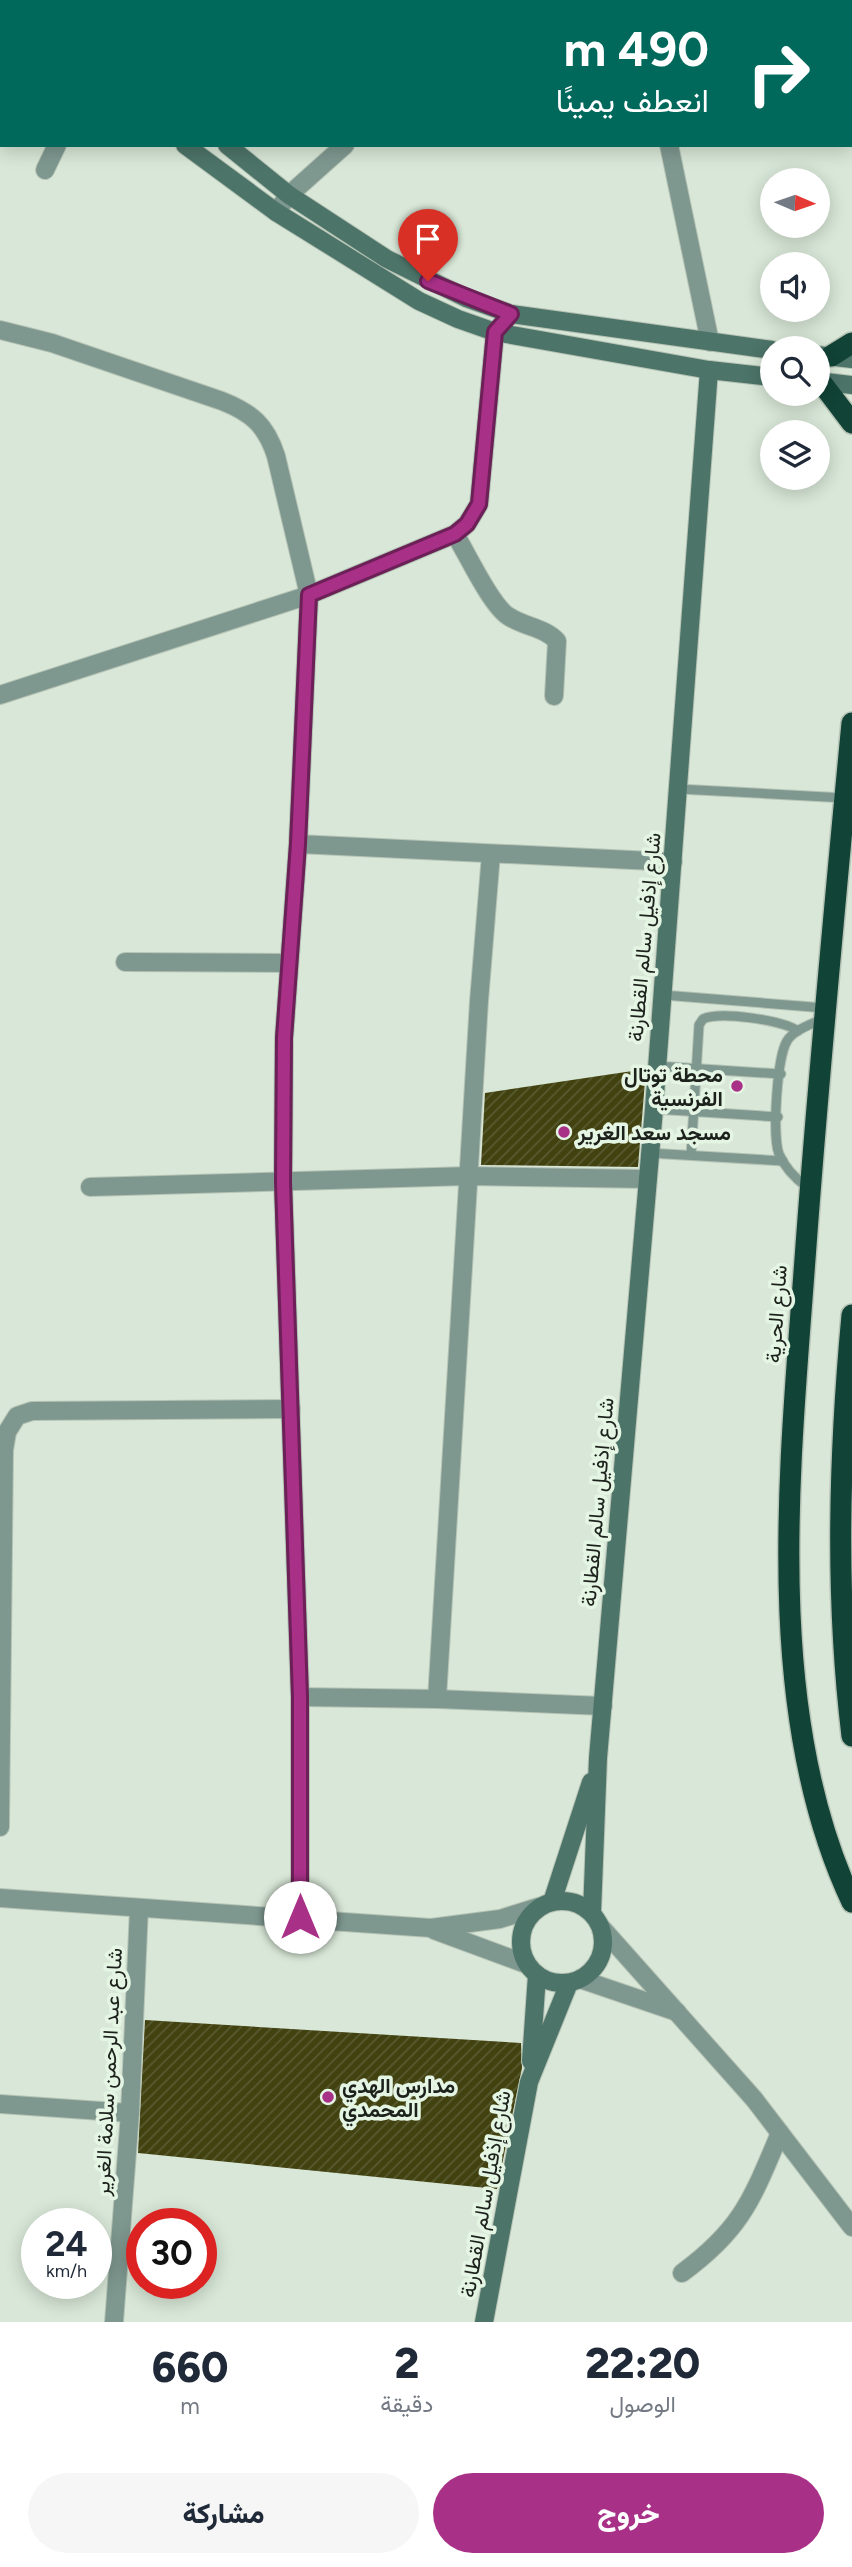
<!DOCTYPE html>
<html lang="ar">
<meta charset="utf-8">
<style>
body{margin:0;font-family:Figtree,Vazirmatn,sans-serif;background:#f6f6f7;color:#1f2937;direction:rtl;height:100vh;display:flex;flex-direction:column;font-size:26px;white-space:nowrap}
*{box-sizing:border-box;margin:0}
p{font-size:23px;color:#747a83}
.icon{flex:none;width:38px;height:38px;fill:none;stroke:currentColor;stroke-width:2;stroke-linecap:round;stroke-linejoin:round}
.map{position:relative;height:2322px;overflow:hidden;direction:ltr}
.sheet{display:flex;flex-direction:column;background:#fff;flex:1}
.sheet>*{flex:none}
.guide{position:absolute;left:0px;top:0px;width:852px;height:147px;box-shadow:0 4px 18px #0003;direction:rtl;background:#00695c;color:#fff;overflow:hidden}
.needle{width:46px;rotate:92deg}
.tools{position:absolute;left:760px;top:168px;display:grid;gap:14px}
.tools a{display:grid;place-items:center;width:70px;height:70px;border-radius:50%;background:#fff;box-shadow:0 4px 18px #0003;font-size:35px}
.speed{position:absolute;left:21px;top:2208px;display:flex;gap:14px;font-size:35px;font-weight:700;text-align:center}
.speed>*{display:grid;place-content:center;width:91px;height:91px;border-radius:50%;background:#fff;box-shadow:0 4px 18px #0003;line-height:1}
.speed small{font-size:18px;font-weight:400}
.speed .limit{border:10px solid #d22;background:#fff;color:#111}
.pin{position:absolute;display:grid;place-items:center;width:60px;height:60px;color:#fff;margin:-72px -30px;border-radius:50% 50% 50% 0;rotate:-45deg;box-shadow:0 0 7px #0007}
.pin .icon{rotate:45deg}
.me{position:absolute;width:77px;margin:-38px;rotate:0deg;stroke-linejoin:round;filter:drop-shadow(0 0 5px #0008)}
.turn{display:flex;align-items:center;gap:24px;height:147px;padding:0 28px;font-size:32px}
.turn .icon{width:91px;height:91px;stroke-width:2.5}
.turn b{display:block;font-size:49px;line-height:60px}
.eta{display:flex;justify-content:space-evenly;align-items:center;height:119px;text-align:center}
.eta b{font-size:42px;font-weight:800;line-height:49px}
.action{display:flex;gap:14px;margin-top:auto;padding:14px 28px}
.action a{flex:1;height:80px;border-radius:42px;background:#a83087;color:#fff;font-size:28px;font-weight:800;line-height:80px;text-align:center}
.action a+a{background:#f6f6f7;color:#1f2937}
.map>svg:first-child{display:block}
.building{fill:url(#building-hatch)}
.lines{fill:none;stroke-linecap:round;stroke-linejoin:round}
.lane-casing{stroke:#b6c3b5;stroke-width:11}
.street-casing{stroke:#b6c3b5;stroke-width:20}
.secondary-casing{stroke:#b6c3b5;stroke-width:20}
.highway-casing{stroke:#b6c3b5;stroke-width:24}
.lane{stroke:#7e9890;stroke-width:9}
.street{stroke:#7e9890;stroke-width:18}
.secondary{stroke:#4d7469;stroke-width:18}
.highway{stroke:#114337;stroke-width:21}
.route-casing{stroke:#6d1f58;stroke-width:18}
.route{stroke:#a83087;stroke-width:12}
.poi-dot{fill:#a83087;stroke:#e5f5e4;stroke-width:2.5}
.labels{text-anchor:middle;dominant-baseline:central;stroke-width:7;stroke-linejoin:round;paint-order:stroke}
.street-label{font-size:21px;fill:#1c211b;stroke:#e5f5e4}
.poi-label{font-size:21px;font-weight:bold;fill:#1c211b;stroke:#e5f5e4;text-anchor:start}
</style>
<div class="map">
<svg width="852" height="2322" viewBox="0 0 852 2322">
<defs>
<pattern id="building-hatch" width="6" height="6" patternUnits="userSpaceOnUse" patternTransform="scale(1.75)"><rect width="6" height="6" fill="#41420f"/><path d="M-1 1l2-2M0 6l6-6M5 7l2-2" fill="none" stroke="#595a31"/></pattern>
</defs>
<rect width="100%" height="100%" fill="#d8e7d7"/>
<g class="building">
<path d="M646,1069l-8,98 -157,-2 4,-72z"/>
<path d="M145,2020l376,23 1,25 -25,121 -359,-36z"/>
</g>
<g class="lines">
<defs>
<g id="lane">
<path d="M679,789l166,9"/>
<path d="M663,995l162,13"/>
<path d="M657,1066l124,8"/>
<path d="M654,1109l124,8"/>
<path d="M649,1153l134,8"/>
<path d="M691,1155l8,-130 4,-6c17,-8 79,1 95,12"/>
<path d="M807,1187c-11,-8 -22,-19 -28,-33 -7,-18 -2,-97 8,-113 7,-12 26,-17 37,-23"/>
</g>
<g id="street">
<path d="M465,0v2"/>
<path d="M581,0v2"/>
<path d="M662,0v2"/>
<path d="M198,2l1,-2"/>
<path d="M532,2l3,-2"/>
<path d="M669,145l41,197"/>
<path d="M45,170l12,-25"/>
<path d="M276,212l13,-17 56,-50"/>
<path d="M0,330l52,13 170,58c30,12 44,24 54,55l33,139 -11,249 -14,194 -1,144 17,515v220"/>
<path d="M455,534c12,20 36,71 53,82 16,11 36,11 49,25l-3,55"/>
<path d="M0,695l309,-100 146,-61 12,-10 12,-20 16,-172 16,-18"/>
<path d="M298,844l375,18"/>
<path d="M125,962l164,1"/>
<path d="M90,1187l379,-11 178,3"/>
<path d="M300,1697l137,2 166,7"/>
<path d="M437,1699l42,-698 12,-147"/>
<path d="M0,1827l4,-377 3,-18 10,-16 15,-5 259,-2"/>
<path d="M0,1898l431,30 69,-9 38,-12"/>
<path d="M600,1926l154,173 98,128"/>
<path d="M434,1930l92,34"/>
<path d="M580,1979l97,33"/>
<path d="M0,2104l130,9"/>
<path d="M682,2273c60,-44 70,-74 98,-140"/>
<path d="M114,2322l16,-209 9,-205"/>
</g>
<g id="secondary">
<path d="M27,0l3,2"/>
<path d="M61,0l1,2"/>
<path d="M0,19h2"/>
<path d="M185,145l91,67 143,89 39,18 37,13 214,38 63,7"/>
<path d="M227,145l62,50 98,64 79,39 45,16 261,36"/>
<path d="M817,355l35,4"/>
<path d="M817,381l35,4"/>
<circle cx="562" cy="1942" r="41"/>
<path d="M552,1902l39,-120"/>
<path d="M592,1913l6,-155 56,-649 55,-739"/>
<path d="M531,2061l6,-86"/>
<path d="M484,2322l45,-240 40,-99"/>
</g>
<g id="highway">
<path d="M831,356l21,-13"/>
<path d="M821,382l31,41"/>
<path d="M852,723c-17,178 -34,357 -47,536 -15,205 -43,453 47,643"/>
<path d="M852,1315c-13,141 -17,280 0,421"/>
</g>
</defs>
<use href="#lane" class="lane-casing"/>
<use href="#street" class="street-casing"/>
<use href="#secondary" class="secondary-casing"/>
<use href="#highway" class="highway-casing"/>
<use href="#lane" class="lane"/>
<use href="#street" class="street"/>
<use href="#secondary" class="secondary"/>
<use href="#highway" class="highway"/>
</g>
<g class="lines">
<defs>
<path id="route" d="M300,1917v-220l-17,-515 1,-144 14,-194 11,-249 146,-61 12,-10 12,-20 16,-172 16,-18 -83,-33"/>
</defs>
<use href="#route" class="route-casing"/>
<use href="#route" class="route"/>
</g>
<g class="poi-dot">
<circle cx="737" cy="1086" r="7"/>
<circle cx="564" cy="1132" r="7"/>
<circle cx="328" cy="2097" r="7"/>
</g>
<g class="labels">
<g class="street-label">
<text transform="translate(644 937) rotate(-85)">شارع إذفيل سالم القطارنة</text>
<text transform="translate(776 1314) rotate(-86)">شارع الحرية</text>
<text transform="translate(597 1502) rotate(-85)">شارع إذفيل سالم القطارنة</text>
<text transform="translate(108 2072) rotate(-87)">شارع عبد الرحمن سلامة الغرير</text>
<text transform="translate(485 2194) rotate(-80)">شارع إذفيل سالم القطارنة</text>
</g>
<g class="poi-label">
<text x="723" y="1074" text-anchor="end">محطة توتال<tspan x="723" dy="24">الفرنسية</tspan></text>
<text x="578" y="1132">مسجد سعد الغرير</text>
<text x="342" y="2085">مدارس الهدي<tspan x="342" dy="24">المحمدي</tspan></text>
</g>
</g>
</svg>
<div class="tools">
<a><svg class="needle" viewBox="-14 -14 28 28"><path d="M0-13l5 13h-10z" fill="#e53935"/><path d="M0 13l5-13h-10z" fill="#747a83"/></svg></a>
<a><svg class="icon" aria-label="sound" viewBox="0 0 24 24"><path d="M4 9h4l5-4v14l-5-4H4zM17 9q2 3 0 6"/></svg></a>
<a><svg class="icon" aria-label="search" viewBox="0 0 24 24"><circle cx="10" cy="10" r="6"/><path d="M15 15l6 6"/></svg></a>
<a><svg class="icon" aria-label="layers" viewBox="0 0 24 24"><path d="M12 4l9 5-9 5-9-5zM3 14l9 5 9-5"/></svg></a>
</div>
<div class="speed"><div>24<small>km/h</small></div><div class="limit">30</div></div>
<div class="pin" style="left:428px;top:281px;background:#d93025"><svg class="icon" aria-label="arrive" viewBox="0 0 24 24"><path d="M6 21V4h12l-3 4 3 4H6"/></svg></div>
<svg class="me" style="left:300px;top:1917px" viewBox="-20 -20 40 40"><circle r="19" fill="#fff"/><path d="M0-13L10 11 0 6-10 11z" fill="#a83087"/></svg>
<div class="guide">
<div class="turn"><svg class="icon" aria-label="right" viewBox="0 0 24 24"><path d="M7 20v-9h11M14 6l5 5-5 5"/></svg><div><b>490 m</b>انعطف يمينًا</div></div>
</div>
</div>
<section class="sheet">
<div class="eta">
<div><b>22:20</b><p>الوصول</p></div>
<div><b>2</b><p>دقيقة</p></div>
<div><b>660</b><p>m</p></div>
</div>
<div class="action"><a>خروج</a><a>مشاركة</a></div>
</section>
